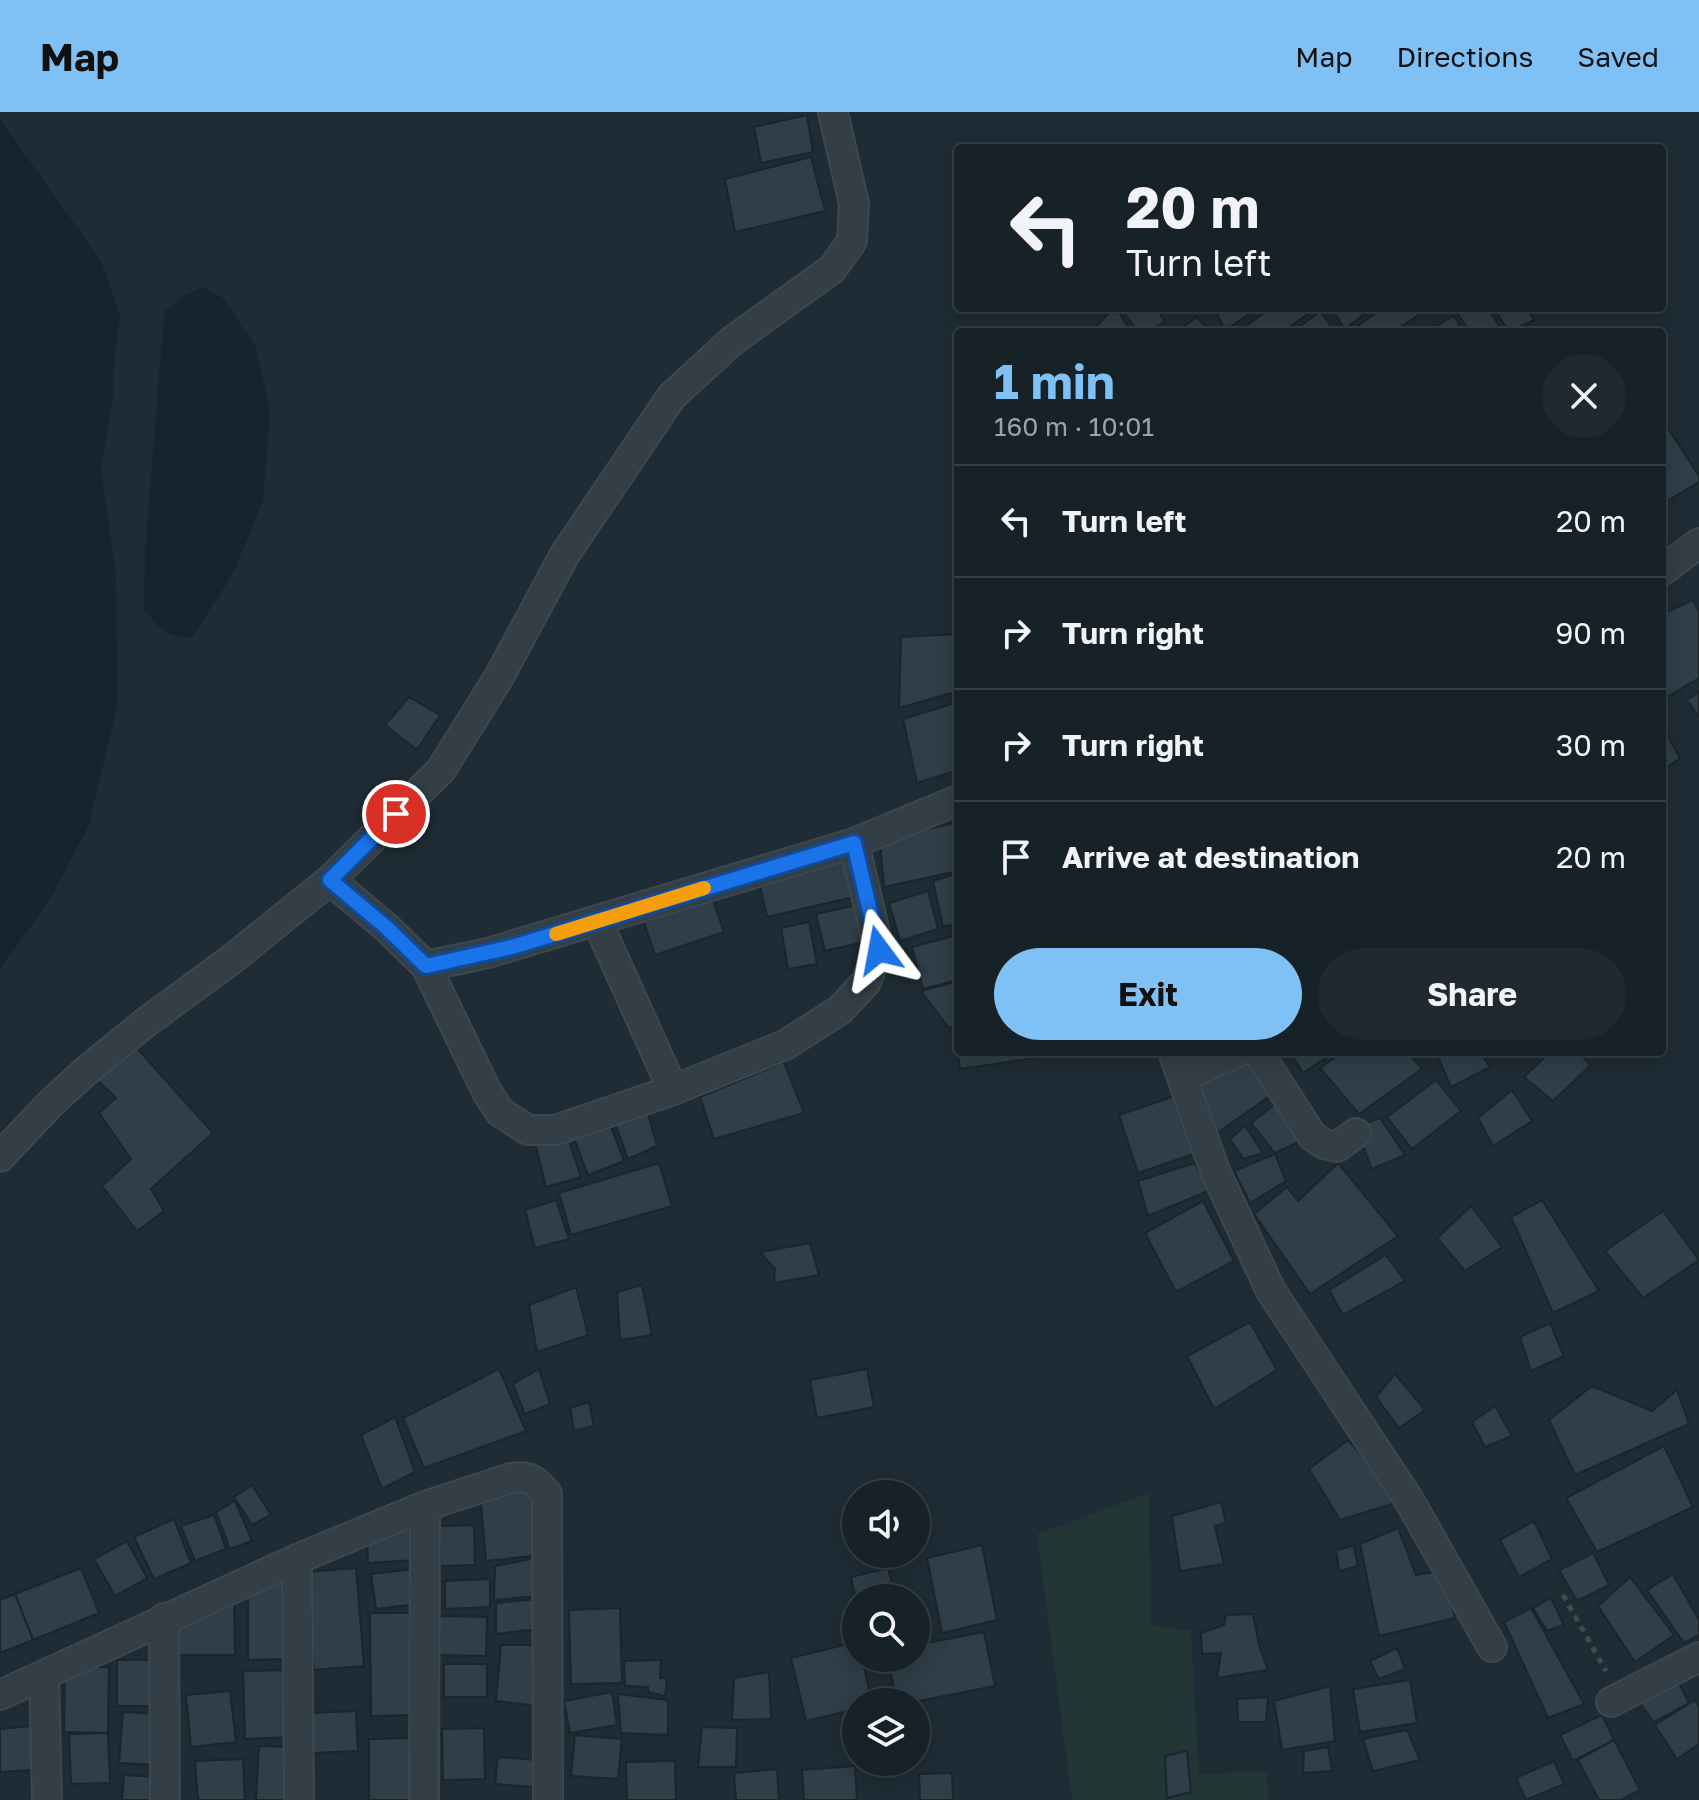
<!DOCTYPE html>
<meta charset="utf-8">
<style>
body{margin:0;font-family:"Golos Text",sans-serif;background:#202930;color:#f1f3f6;height:100vh;display:flex;flex-direction:column;font-size:30px;white-space:nowrap}
*{box-sizing:border-box;margin:0}
p{font-size:26px;color:#9ea3a8}
.icon{flex:none;width:44px;height:44px;fill:none;stroke:currentColor;stroke-width:2;stroke-linecap:round;stroke-linejoin:round}
.map{position:relative;flex:1;overflow:hidden}
.panel{position:absolute;left:954px;top:216px;width:712px;height:728px;display:flex;flex-direction:column;background:#172128;border-radius:8px;box-shadow:0 4px 20px #0003,0 0 0 2px #363e45}
.panel>*{flex:none}
.banner{position:absolute;left:954px;top:32px;width:712px;height:168px;border-radius:8px;box-shadow:0 4px 20px #0003,0 0 0 2px #363e45;background:#172128;color:#f1f3f6;overflow:hidden}
.controls{position:absolute;left:842px;top:1368px;display:grid;gap:16px}
.controls a{display:grid;place-items:center;width:88px;height:88px;border-radius:50%;background:#172128;box-shadow:0 4px 20px #0003,0 0 0 2px #363e45;font-size:40px}
.pin{position:absolute;display:grid;place-items:center;width:68px;height:68px;color:#fff;margin:-34px;border:4px solid #fff;border-radius:50%;box-shadow:0 2px 8px #0007}
.me{position:absolute;width:88px;margin:-44px;rotate:347deg;stroke-linejoin:round;filter:drop-shadow(0 0 6px #0008)}
.turn{display:flex;align-items:center;gap:28px;height:168px;padding:0 40px;font-size:36px}
.turn .icon{width:104px;height:104px;stroke-width:2.5}
.turn b{display:block;font-size:56px;line-height:68px}
.round{display:grid;place-items:center;flex:none;width:84px;height:84px;border-radius:42px;background:#202930}
.headline{display:flex;align-items:center;justify-content:space-between;height:136px;padding:0 40px}
h1{font-size:48px;font-weight:700;line-height:60px;color:#80c1f5}
.cta{display:flex;gap:16px;margin-top:auto;padding:16px 40px}
.cta a{flex:1;height:92px;border-radius:48px;background:#80c1f5;color:#111;font-size:32px;font-weight:700;line-height:92px;text-align:center}
.cta a+a{background:#202930;color:#f1f3f6}
ul{padding:0;list-style:none}
li{display:flex;align-items:center;gap:24px;height:112px;padding:0 40px;border-top:2px solid #363e45}
li div{flex:1}
li b{display:block;font-size:30px}
li em{font-style:normal}
header{display:flex;align-items:center;gap:48px;box-sizing:border-box;height:112px;padding:0 40px;background:#80c1f5;color:#111}
header strong{font-size:38px}
nav{display:flex;gap:44px;margin-inline-start:auto;font-size:28px}
.map>svg:first-child{display:block}
.green{fill:#213635}
.water{fill:#142531}
.building{fill:#2f3e49;stroke:#1a252c;stroke-width:2}
.lines{fill:none;stroke-linecap:round;stroke-linejoin:round}
.street-casing{stroke:#3c474f;stroke-width:32}
.path{stroke:#3a4f4d;stroke-width:5;stroke-dasharray:6 6;stroke-linecap:butt}
.street{stroke:#333e46;stroke-width:28}
.route-casing{stroke:#114b97;stroke-width:20}
.route{stroke:#1a73e8;stroke-width:14}
.slow{stroke:#f59e0b;stroke-width:14}
</style>
<header>
<strong>Map</strong>
<nav><a>Map</a><a>Directions</a><a>Saved</a></nav>
</header>
<div class="map">
<svg width="1699" height="1688" viewBox="0 0 1699 1688">
<rect width="100%" height="100%" fill="#1f2c35"/>
<path class="green" d="M1149,1381l2,132 40,6 8,143 68,-3 1,29h-196l-35,-266z"/>
<g class="water">
<path d="M0,7l101,142 19,56 -6,42 -1,36 -12,73 15,107 1,131 -28,119 -40,76 -49,68z"/>
<path d="M203,175l20,11 33,50 14,64 -7,88 -30,74 -41,63c-26,1 -31,-8 -48,-27l1,-57 17,-213 3,-29 20,-16z"/>
</g>
<g class="building">
<path d="M807,3l6,37 -52,11 -7,-36z"/>
<path d="M811,45l14,54 -90,21 -10,-53z"/>
<path d="M1113,196h3l15,24h-29l-5,-6z"/>
<path d="M1121,196h35l9,14 -19,10h-8z"/>
<path d="M1214,196h45l-34,22z"/>
<path d="M1271,196h42l1,2 -32,22h-44z"/>
<path d="M1331,196h41l-27,21z"/>
<path d="M1382,196h47l-36,24h-43z"/>
<path d="M1468,196h20l15,24h-33l-12,-18z"/>
<path d="M1494,196h33l7,12 -25,12z"/>
<path d="M1320,200l15,19 -43,1z"/>
<path d="M1454,204l10,16h-33l-1,-2z"/>
<path d="M1197,205l13,15h-34z"/>
<path d="M1664,310l35,54v6l-37,22v-80z"/>
<path d="M1693,488l6,12v66l-37,22v-86z"/>
<path d="M958,522v57l-59,17 2,-71z"/>
<path d="M1699,580v25l-12,-17z"/>
<path d="M409,585l31,18 -23,35 -32,-25z"/>
<path d="M958,590v68l-41,13 -14,-64z"/>
<path d="M1664,618l16,28 -18,13v-38z"/>
<path d="M958,710v49l-74,16 -4,-47z"/>
<path d="M845,745l9,40 -87,20 -9,-40z"/>
<path d="M958,761v50l-15,4 -10,-46z"/>
<path d="M710,779l14,41 -69,23 -14,-41z"/>
<path d="M928,779l10,38 -38,12 -11,-38z"/>
<path d="M865,791l8,37 -48,11 -9,-37z"/>
<path d="M809,810l8,42 -29,5 -7,-41z"/>
<path d="M953,824l5,19v25l-35,9 -11,-42z"/>
<path d="M958,869v44l-9,3 -28,-37z"/>
<path d="M958,915v25h91v4l-89,13 -5,-41z"/>
<path d="M127,925l86,96 -62,56 13,22 -27,20 -35,-45 29,-27 -32,-46 17,-15 -29,-28z"/>
<path d="M1241,940l36,39 -67,47 -21,-49z"/>
<path d="M1290,940h45l-32,21z"/>
<path d="M1342,940h66l14,17 -63,45 -39,-46z"/>
<path d="M1446,940h34l10,15 -39,20 -13,-30z"/>
<path d="M1550,940h27l14,13 -38,36 -29,-24z"/>
<path d="M784,950l20,51 -90,26 -14,-42z"/>
<path d="M1436,968l25,31 -49,38 -25,-32z"/>
<path d="M1512,978l20,31 -39,25 -15,-28z"/>
<path d="M1184,981l18,58 -64,22 -19,-58z"/>
<path d="M1279,989l28,37 -32,15 -24,-30z"/>
<path d="M645,991l12,43 -29,13 -16,-44z"/>
<path d="M1380,1006l25,37 -33,14 -16,-42z"/>
<path d="M610,1012l14,37 -36,14 -14,-37z"/>
<path d="M1245,1014l18,27 -20,6 -13,-20z"/>
<path d="M567,1023l14,42 -35,10 -11,-44z"/>
<path d="M1275,1042l11,27 -36,22 -16,-32z"/>
<path d="M659,1051l13,43 -101,29 -12,-42z"/>
<path d="M1195,1051l13,28 -60,25 -10,-35z"/>
<path d="M1338,1051l60,73 -88,58 -56,-80 33,-27 11,14z"/>
<path d="M556,1088l13,39 -34,9 -10,-38z"/>
<path d="M1542,1088l57,91 -46,22 -42,-96z"/>
<path d="M1203,1089l31,60 -58,31 -31,-59z"/>
<path d="M1471,1094l31,41 -37,24 -28,-33z"/>
<path d="M1663,1099l36,49 -56,38 -38,-47z"/>
<path d="M810,1131l9,32 -45,8 1,-14 -15,-17z"/>
<path d="M1386,1143l19,26 -62,34 -14,-25z"/>
<path d="M642,1173l10,50 -32,5 -3,-48z"/>
<path d="M576,1175l12,48 -51,17 -8,-47z"/>
<path d="M1250,1210l27,48 -63,39 -27,-53z"/>
<path d="M1550,1211l14,33 -33,15 -11,-34z"/>
<path d="M499,1257l27,62 -102,37 -21,-50z"/>
<path d="M539,1257l11,35 -25,10 -12,-30z"/>
<path d="M867,1257l7,38 -57,11 -7,-38z"/>
<path d="M1395,1262l30,36 -26,18 -23,-31z"/>
<path d="M1592,1274l60,25 25,-21 12,34 -114,51 -26,-55z"/>
<path d="M589,1290l5,24 -20,5 -4,-23z"/>
<path d="M1495,1294l17,30 -27,11 -13,-25z"/>
<path d="M395,1305l20,55 -33,17 -21,-54z"/>
<path d="M1348,1328l54,61 -62,19 -31,-51z"/>
<path d="M1664,1334l29,61 -96,45 -31,-54z"/>
<path d="M252,1373l19,30 -19,10 -18,-28z"/>
<path d="M534,1374l7,69 -55,6 -6,-69z"/>
<path d="M235,1389l17,40 -22,8 -14,-37z"/>
<path d="M1221,1390l5,21 -11,3 9,38 -44,7 -8,-55z"/>
<path d="M214,1403l12,34 -31,12 -14,-35z"/>
<path d="M174,1407l17,44 -37,16 -20,-42z"/>
<path d="M1534,1409l18,38 -33,18 -19,-37z"/>
<path d="M474,1413l1,40 -35,1v-40z"/>
<path d="M1398,1416l18,47 27,-4 12,47 -76,18 -19,-92z"/>
<path d="M414,1417l2,31 -48,3 -1,-31z"/>
<path d="M127,1429l20,37 -32,18 -21,-37z"/>
<path d="M982,1433l15,75 -55,13 -15,-75z"/>
<path d="M1354,1434l4,20 -19,5 -3,-21z"/>
<path d="M1593,1441l16,32 -32,16 -18,-31z"/>
<path d="M536,1446l3,38 -45,4 1,-34z"/>
<path d="M81,1456l18,45 -66,27 -18,-46z"/>
<path d="M356,1456l8,98 -50,4 -8,-98z"/>
<path d="M888,1456l8,30 -40,2 -5,-23z"/>
<path d="M414,1457l4,35 -42,5 -5,-35z"/>
<path d="M1673,1462l26,46v15l-15,8 -37,-53z"/>
<path d="M1630,1465l44,58 -39,27 -37,-56z"/>
<path d="M490,1467v28l-45,2v-28z"/>
<path d="M288,1471v76l-40,1v-76z"/>
<path d="M15,1482l18,46 -33,13v-53z"/>
<path d="M234,1483l1,60h-60l6,-37z"/>
<path d="M1551,1486l13,27 -17,6 -14,-23z"/>
<path d="M536,1487l2,30 -42,5v-31z"/>
<path d="M620,1496l2,75 -51,1 -2,-74z"/>
<path d="M1531,1496l53,96 -36,14 -44,-96z"/>
<path d="M370,1501h47v102l-46,1z"/>
<path d="M1253,1502l6,31 9,25 -51,8 4,-25 -19,1 -1,-21 23,-8 2,-10z"/>
<path d="M439,1504l48,1 -1,39 -48,-1z"/>
<path d="M984,1520l11,54 -81,16h-18l-8,-44h28v-13z"/>
<path d="M856,1530v16h6l10,44h-16v7l-50,12 -15,-63z"/>
<path d="M501,1533h40l-2,61 -43,-5z"/>
<path d="M1397,1536l8,21 -26,10 -9,-18z"/>
<rect x="117" y="1548" width="39" height="46"/>
<path d="M661,1548l-1,18h7l-2,18 -17,-4v-5l-23,-1 -1,-25z"/>
<rect x="444" y="1552" width="43" height="33"/>
<path d="M65,1555h44l-1,66 -44,-1z"/>
<path d="M291,1558l2,67 -48,2 -2,-68z"/>
<path d="M769,1560l2,47 -39,1 2,-42z"/>
<path d="M1675,1563l14,28 -35,19 -16,-21z"/>
<path d="M1410,1568l7,43 -57,9 -7,-43z"/>
<path d="M1330,1574l5,55 -53,9 -8,-49z"/>
<path d="M230,1579l6,51 -45,5 -5,-52z"/>
<path d="M612,1580l5,33 -47,8 -6,-32z"/>
<path d="M618,1582l50,6v35l-47,-2z"/>
<path d="M1268,1585l-2,25h-28l-1,-23z"/>
<path d="M1695,1588l4,7v37l-22,15 -22,-34z"/>
<path d="M356,1599l2,40 -46,2 -2,-40z"/>
<path d="M123,1600l39,2 -3,51 -40,-2z"/>
<path d="M1602,1603l12,25 -41,21 -13,-26z"/>
<path d="M31,1614l3,44 -34,2v-43z"/>
<path d="M702,1615l35,1 -1,39h-38z"/>
<path d="M484,1616l1,51 -42,1 -1,-51z"/>
<path d="M1407,1618l13,30 -47,11 -10,-32z"/>
<path d="M108,1621l2,50 -39,1 -2,-50z"/>
<path d="M575,1623l47,4 -4,40 -47,-3z"/>
<path d="M414,1626v62h-45v-61z"/>
<path d="M1614,1628l26,50 -19,10h-22l-21,-40z"/>
<path d="M259,1634l35,1 -3,53h-35z"/>
<path d="M1328,1635l4,24 -29,2 1,-22z"/>
<path d="M1187,1639l4,41 -24,6 -2,-42z"/>
<path d="M498,1645l38,3 -3,27 -38,-3z"/>
<path d="M243,1647l2,41h-47l-3,-39z"/>
<path d="M675,1649l1,39h-49l-1,-38z"/>
<path d="M1554,1649l10,23 -38,16 -10,-22z"/>
<path d="M855,1654l2,34h-53l-2,-30z"/>
<path d="M777,1657l2,31h-43l-2,-27z"/>
<path d="M952,1661l1,27h-33l-1,-26z"/>
<path d="M124,1663l32,2 -1,23h-33z"/>
</g>
<g class="lines">
<defs>
<g id="street">
<path d="M1662,459l37,-28"/>
<path d="M330,768l57,48 39,38 62,-13 366,-110 104,-43"/>
<path d="M597,809l76,169"/>
<path d="M426,854l61,126 13,20 28,18h28l117,-40 112,-45 55,-35 26,-28 13,-32 -25,-107"/>
<path d="M1173,940l42,119 56,120 138,209 83,147"/>
<path d="M1258,940l54,84 12,8 13,3 19,-14"/>
<path d="M1183,965l55,-25"/>
<path d="M0,1045l51,-54 35,-32 59,-48 87,-64 98,-79 111,-110 58,-93 66,-123 107,-158 60,-55 100,-72 20,-28 2,-37 -21,-92"/>
<path d="M297,1447l2,241"/>
<path d="M164,1506l1,182"/>
<path d="M44,1564l3,124"/>
<path d="M0,1583l297,-136 128,-53 86,-28c18,-3 25,2 36,16l1,306"/>
<path d="M1611,1590l88,-45"/>
<path d="M424,1688l1,-294"/>
</g>
</defs>
<use href="#street" class="street-casing"/>
<path class="path" d="M1563,1483l43,76"/>
<use href="#street" class="street"/>
</g>
<g class="lines">
<defs>
<path id="route" d="M396,702l-66,66 57,48 39,38 86,-19 342,-104 25,107"/>
</defs>
<use href="#route" class="route-casing"/>
<use href="#route" class="route"/>
<path class="slow" d="M556,822l148,-46"/>
</g>
</svg>
<div class="controls">
<a><svg class="icon" aria-label="sound" viewBox="0 0 24 24"><path d="M4 9h4l5-4v14l-5-4H4zM17 9q2 3 0 6"/></svg></a>
<a><svg class="icon" aria-label="search" viewBox="0 0 24 24"><circle cx="10" cy="10" r="6"/><path d="M15 15l6 6"/></svg></a>
<a><svg class="icon" aria-label="layers" viewBox="0 0 24 24"><path d="M12 4l9 5-9 5-9-5zM3 14l9 5 9-5"/></svg></a>
</div>
<div class="pin" style="left:396px;top:702px;background:#d93025"><svg class="icon" aria-label="arrive" viewBox="0 0 24 24"><path d="M6 21V4h12l-3 4 3 4H6"/></svg></div>
<svg class="me" style="left:879px;top:838px" viewBox="-20 -20 40 40"><path d="M0-17L14 15 0 8-14 15z" fill="#1a73e8" stroke="#fff" stroke-width="4"/></svg>
<div class="banner">
<div class="turn"><svg class="icon" aria-label="left" viewBox="0 0 24 24"><path d="M17 20v-9H6M10 6l-5 5 5 5"/></svg><div><b>20 m</b>Turn left</div></div>
</div>
<section class="panel">
<div class="headline"><div><h1>1 min</h1><p>160 m · 10:01</p></div><a class="round"><svg class="icon" aria-label="close" viewBox="0 0 24 24"><path d="M6 6l12 12M18 6L6 18"/></svg></a></div>
<ul>
<li><svg class="icon" aria-label="left" viewBox="0 0 24 24"><path d="M17 20v-9H6M10 6l-5 5 5 5"/></svg><div><b>Turn left</b></div><em>20 m</em></li>
<li><svg class="icon" aria-label="right" viewBox="0 0 24 24"><path d="M7 20v-9h11M14 6l5 5-5 5"/></svg><div><b>Turn right</b></div><em>90 m</em></li>
<li><svg class="icon" aria-label="right" viewBox="0 0 24 24"><path d="M7 20v-9h11M14 6l5 5-5 5"/></svg><div><b>Turn right</b></div><em>30 m</em></li>
<li><svg class="icon" aria-label="arrive" viewBox="0 0 24 24"><path d="M6 21V4h12l-3 4 3 4H6"/></svg><div><b>Arrive at destination</b></div><em>20 m</em></li>
</ul>
<div class="cta"><a>Exit</a><a>Share</a></div>
</section>
</div>
